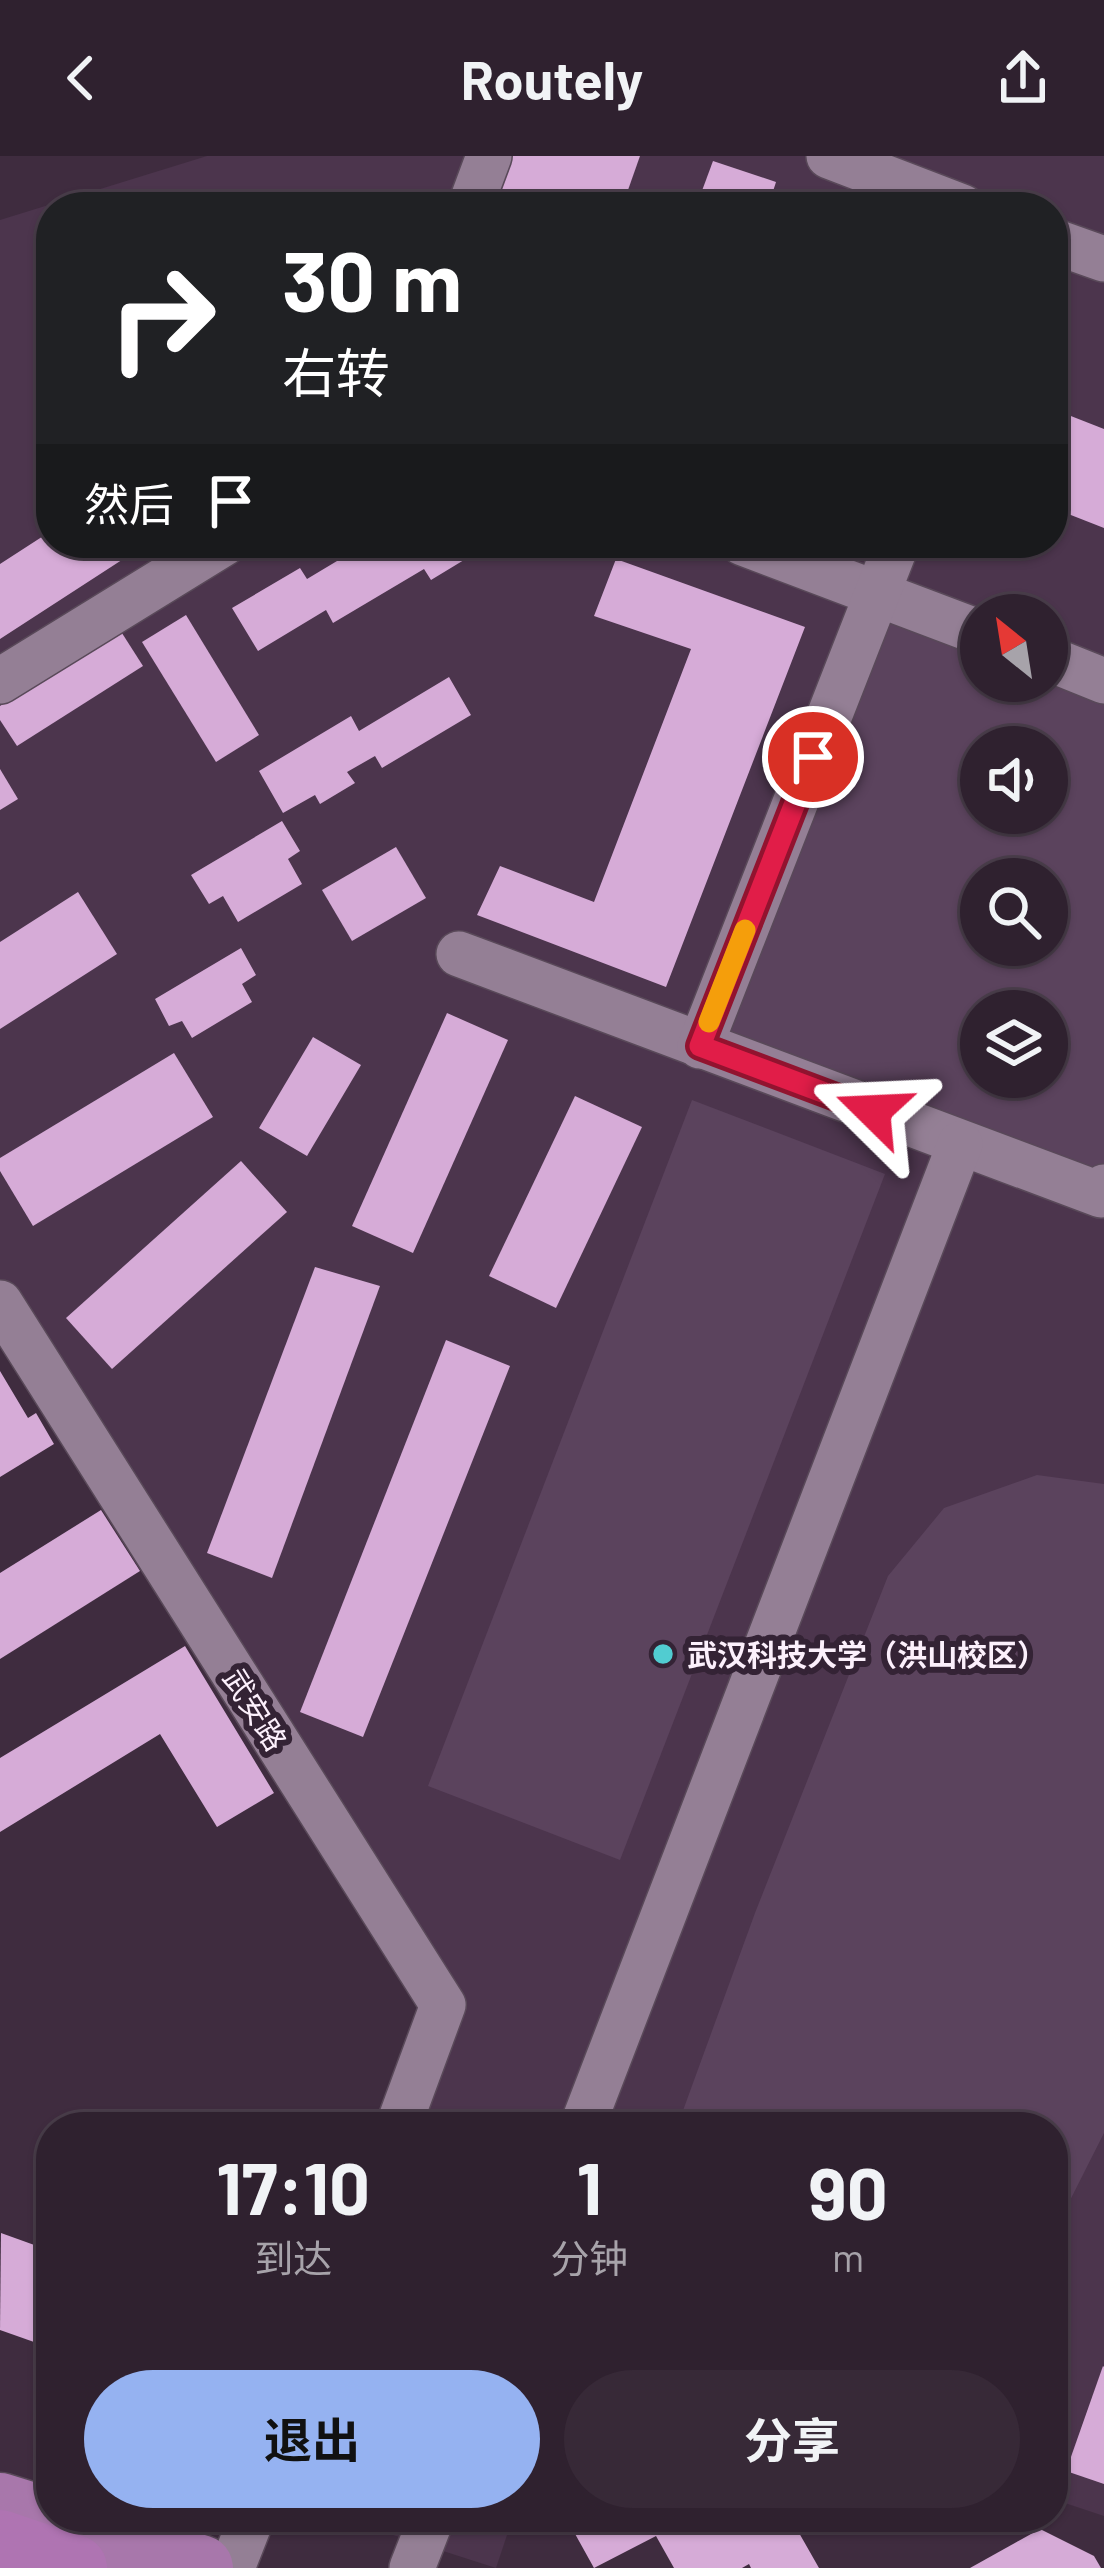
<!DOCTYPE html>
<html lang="zh">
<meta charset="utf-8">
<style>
body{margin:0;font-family:Barlow,"Noto Sans SC",sans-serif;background:#372937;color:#f1f3f6;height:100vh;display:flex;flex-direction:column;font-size:45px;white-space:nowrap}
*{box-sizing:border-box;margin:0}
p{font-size:39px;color:#a7a3aa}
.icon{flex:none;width:66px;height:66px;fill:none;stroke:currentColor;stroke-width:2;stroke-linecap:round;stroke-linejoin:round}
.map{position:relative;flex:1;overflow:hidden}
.sheet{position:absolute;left:36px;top:1956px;width:1032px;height:420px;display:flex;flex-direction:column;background:#2f212f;border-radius:48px;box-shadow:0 3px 9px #0004,0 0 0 3px #4a3e4b}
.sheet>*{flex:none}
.hud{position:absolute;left:36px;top:36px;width:1032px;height:366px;border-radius:48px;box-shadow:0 3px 9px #0004,0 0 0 3px #4a3e4b;background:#202124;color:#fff;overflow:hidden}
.needle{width:78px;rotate:330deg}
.tools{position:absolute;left:960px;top:438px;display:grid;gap:24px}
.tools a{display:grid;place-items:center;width:108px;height:108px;border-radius:50%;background:#2f212f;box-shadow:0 3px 9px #0004,0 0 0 3px #4a3e4b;font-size:60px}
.pin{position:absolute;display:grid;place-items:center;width:102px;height:102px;color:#fff;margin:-51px;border:6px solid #fff;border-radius:50%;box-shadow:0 3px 12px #0007}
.me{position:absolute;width:132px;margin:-66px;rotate:291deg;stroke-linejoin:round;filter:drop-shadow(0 0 9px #0008)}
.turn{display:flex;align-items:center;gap:42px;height:252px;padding:0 48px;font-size:54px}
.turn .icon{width:156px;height:156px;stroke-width:2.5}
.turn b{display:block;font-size:84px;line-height:102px}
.then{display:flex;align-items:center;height:114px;padding:0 48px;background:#0003;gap:24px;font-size:45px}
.eta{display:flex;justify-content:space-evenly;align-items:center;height:204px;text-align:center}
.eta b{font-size:72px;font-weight:700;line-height:84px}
.action{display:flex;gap:24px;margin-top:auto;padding:24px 48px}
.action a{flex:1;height:138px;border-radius:72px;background:#95b2f1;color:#111;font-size:48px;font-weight:700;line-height:138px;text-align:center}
.action a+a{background:#372937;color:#f1f3f6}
header{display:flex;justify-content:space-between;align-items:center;height:156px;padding:0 48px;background:#2f212f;font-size:54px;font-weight:700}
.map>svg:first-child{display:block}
.built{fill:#4c354d;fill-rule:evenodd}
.green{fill:#5b435d;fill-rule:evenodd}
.building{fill:#d6abd7}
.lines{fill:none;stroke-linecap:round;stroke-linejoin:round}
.minor-casing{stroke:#594959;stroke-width:48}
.primary-casing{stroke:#594959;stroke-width:69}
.trunk-casing{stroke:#594959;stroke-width:69}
.minor{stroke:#947f95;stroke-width:45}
.primary{stroke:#a877ab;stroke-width:66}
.trunk{stroke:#af74b2;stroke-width:66}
.route-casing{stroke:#92132f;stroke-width:30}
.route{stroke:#e11d48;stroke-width:21}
.slow{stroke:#f59e0b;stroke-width:21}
.poi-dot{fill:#51ccd1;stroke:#342335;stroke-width:4.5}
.labels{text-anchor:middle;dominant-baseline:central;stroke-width:12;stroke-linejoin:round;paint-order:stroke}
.poi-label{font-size:30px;font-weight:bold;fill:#fcf0fc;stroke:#342335;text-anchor:start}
.street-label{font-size:30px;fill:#fcf0fc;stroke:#342335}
</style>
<header><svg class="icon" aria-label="back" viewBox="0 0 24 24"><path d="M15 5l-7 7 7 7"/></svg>Routely<svg class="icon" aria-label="share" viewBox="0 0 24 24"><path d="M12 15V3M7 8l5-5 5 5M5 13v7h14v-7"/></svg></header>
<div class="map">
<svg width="1104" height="2412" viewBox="0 0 1104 2412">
<rect width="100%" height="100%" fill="#3f2c3f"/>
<g class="built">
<path d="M207,0h897v2360l-51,-17v-372h-655l45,-122 -443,-702v-1083zM51,51h1002v336h-1002zM981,459h66v66h-66zM981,591h66v66h-66zM981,723h66v66h-66zM981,855h66v66h-66z"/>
<path d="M337,2361h176l-17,51z"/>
</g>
<g class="green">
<path d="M877,436l104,41v48h123v506l-404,-141zM981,591h66v66h-66zM981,723h66v66h-66zM981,855h66v66h-66z"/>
<path d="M692,944l193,74 -265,686 -192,-74z"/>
<path d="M1037,1319l67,9v649l-51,101v-107h-376l78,-214 133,-337 56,-68z"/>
</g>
<g class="building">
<path d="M512,0h128l-18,51h-129z"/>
<path d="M713,5l63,21 -8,25h-72z"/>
<path d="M1053,253l51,20v99l-51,-20z"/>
<path d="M51,375v12h97l-148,96v-75z"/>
<path d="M367,387h125l-61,37 -7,-11 -91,54 -7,-13 -68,41 -26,-43 68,-40 7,11z"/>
<path d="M616,403l189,68 -139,360 -189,-72 23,-49 94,36 97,-253 -97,-33z"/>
<path d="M186,459l73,120 -43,27 -74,-120z"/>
<path d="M120,474l23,36 -126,80 -17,-26v-14z"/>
<path d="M449,521l22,38 -89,53 -7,-12 -28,16 8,11 -35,21 -5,-9 -32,18 -24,-42 92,-55 8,15z"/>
<path d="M0,613l18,30 -18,11z"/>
<path d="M282,665l18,30 -12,8 14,25 -64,38 -15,-26 -14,8 -18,-29z"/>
<path d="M396,691l30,51 -74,43 -30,-51z"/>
<path d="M78,736l39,62 -117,75v-87z"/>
<path d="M241,792l15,27 -14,9 10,18 -60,36 -10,-17 -13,5 -14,-27z"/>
<path d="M447,857l61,27 -95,213 -61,-27z"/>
<path d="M313,881l48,28 -54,91 -48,-28z"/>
<path d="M174,897l39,64 -180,109 -33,-55v-13z"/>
<path d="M575,940l67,31 -86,181 -67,-32z"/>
<path d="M241,1005l46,51 -175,157 -46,-51z"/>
<path d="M315,1111l65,19 -108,292 -65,-25z"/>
<path d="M446,1184l64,26 -147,371 -63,-25z"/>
<path d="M0,1215l28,47 8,-5 18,31 -54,33z"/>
<path d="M101,1354l39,61 -140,88v-86z"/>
<path d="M185,1490l89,147 -57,34 -57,-93 -160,98v-74z"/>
<path d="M1,2077l50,18v97l-51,-18z"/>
<path d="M1103,2210l1,1v117l-38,-13z"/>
<path d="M580,2361h210l29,51h-68l-2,-4 -7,4h-68l-18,-32 -62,32 -25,-45z"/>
<path d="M1040,2373l54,27 7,12h-131z"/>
</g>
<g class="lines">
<defs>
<g id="minor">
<path d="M829,0l133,51"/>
<path d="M470,51l19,-51"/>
<path d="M1053,85l51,18"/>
<path d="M743,387l238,90"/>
<path d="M1047,502l57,23"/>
<path d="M0,525l224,-138"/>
<path d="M459,798l642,241 3,-8"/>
<path d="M700,890l197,-503"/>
<path d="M0,1147l443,702 -45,122"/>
<path d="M582,1971l378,-983"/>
<path d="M232,2412l20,-51"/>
<path d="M412,2412l20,-51"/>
</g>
<path id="primary" d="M0,2350l200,62"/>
<path id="trunk" d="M0,2387l74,25"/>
</defs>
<use href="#minor" class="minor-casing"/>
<use href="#primary" class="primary-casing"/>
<use href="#trunk" class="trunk-casing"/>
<use href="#minor" class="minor"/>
<use href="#primary" class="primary"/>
<use href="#trunk" class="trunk"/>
</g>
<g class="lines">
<defs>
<path id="route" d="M813,601l-113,289 173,65"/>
</defs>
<use href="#route" class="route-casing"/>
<use href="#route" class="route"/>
<path class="slow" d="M709,866l36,-92"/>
</g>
<circle class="poi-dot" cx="663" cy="1498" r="12"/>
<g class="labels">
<g class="poi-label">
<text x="687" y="1498">武汉科技大学（洪山校区）</text>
</g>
<g class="street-label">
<text transform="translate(256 1553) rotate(58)">武安路</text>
</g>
</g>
</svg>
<div class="tools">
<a><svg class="needle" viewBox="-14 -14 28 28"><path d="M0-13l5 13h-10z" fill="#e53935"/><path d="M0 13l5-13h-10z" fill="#a7a3aa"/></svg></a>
<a><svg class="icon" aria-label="sound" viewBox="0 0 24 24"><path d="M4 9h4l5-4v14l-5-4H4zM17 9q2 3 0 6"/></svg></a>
<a><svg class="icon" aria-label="search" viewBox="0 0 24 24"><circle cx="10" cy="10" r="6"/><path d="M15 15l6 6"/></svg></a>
<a><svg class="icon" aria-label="layers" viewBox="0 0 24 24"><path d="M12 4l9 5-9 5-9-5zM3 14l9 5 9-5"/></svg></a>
</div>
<div class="pin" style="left:813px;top:601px;background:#d93025"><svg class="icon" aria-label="arrive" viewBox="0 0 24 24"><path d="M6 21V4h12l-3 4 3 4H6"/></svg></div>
<svg class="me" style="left:873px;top:955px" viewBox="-20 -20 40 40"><path d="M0-17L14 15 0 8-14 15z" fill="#e11d48" stroke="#fff" stroke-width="4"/></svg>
<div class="hud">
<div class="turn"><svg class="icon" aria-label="right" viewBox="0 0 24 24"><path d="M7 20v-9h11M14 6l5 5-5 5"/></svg><div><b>30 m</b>右转</div></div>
<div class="then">然后<svg class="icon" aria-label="arrive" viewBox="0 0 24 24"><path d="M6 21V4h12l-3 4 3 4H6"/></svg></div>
</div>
<section class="sheet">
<div class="eta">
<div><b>17:10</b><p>到达</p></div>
<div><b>1</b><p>分钟</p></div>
<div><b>90</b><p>m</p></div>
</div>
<div class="action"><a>退出</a><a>分享</a></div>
</section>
</div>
